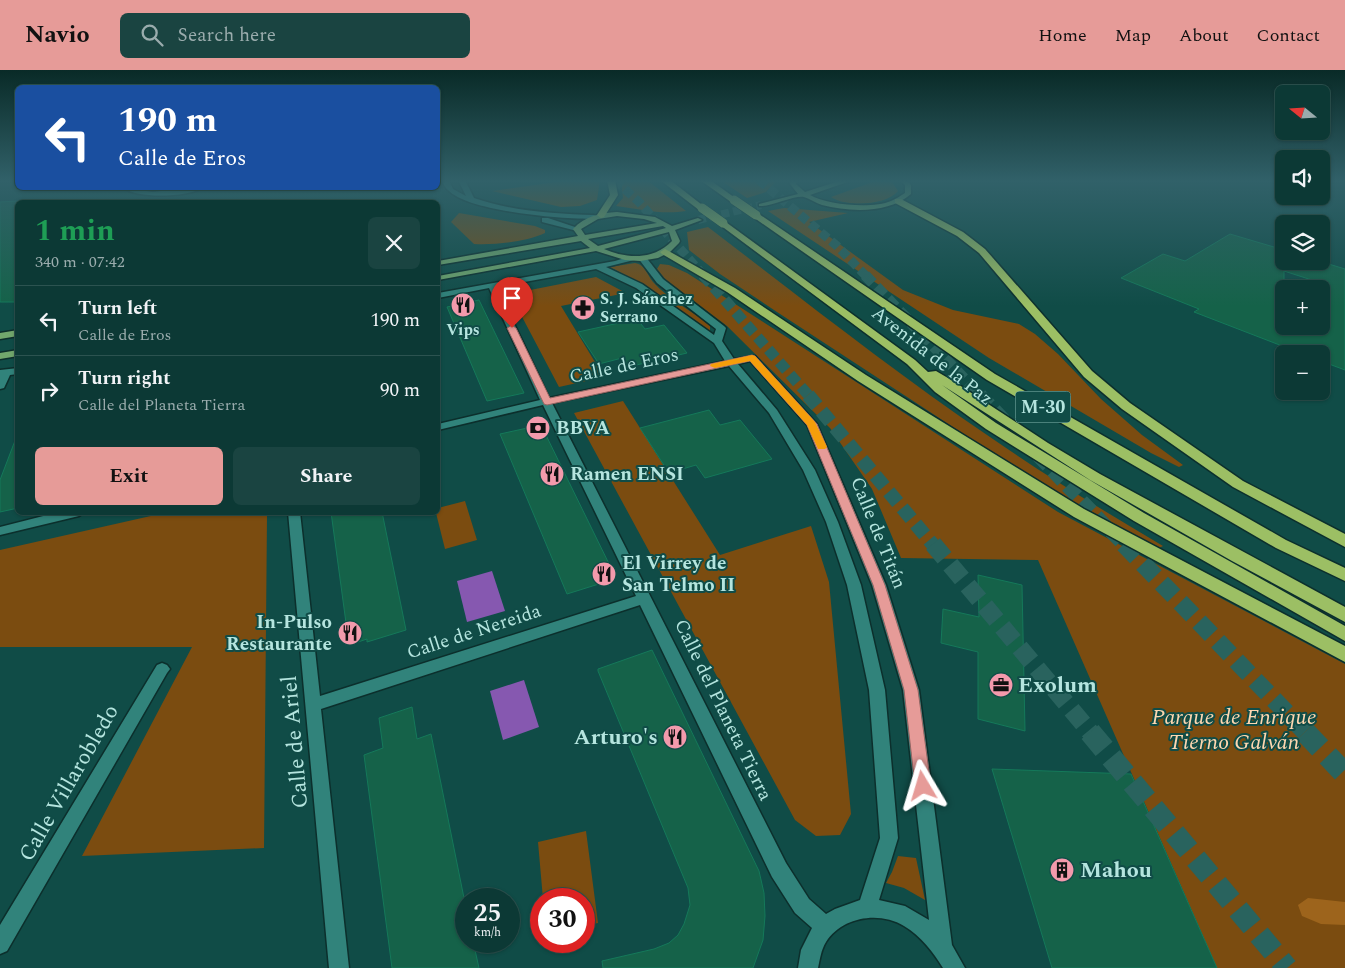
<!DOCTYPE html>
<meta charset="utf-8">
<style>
body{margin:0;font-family:Spectral,serif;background:#1a4441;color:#f1f3f6;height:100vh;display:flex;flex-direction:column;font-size:19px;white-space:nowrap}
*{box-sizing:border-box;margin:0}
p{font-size:16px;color:#9aacad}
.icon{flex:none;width:28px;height:28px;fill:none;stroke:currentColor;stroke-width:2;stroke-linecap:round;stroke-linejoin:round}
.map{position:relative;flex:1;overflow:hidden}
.details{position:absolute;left:15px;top:130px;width:425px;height:315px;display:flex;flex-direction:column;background:#0c3935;border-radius:8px;box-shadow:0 1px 4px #0004,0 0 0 1px #2c5350}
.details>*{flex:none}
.guide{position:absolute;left:15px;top:15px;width:425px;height:105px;border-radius:8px;box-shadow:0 1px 4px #0004,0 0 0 1px #2c5350;background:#1a4fa0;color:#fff;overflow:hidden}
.needle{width:32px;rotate:288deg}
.fabs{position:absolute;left:1275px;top:15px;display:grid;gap:10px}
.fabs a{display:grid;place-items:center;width:55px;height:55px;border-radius:8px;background:#0c3935;box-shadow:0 1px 4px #0004,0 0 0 1px #2c5350;font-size:25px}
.speed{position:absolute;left:455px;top:818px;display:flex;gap:10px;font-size:25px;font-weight:700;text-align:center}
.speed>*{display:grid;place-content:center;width:65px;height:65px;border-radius:50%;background:#0c3935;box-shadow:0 1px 4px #0004,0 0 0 1px #2c5350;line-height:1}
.speed small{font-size:12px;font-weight:400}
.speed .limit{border:8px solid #d22;background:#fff;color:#111}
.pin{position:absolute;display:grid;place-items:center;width:42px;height:42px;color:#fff;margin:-51px -21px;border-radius:50% 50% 50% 0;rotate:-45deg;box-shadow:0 0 5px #0007}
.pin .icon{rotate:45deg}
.me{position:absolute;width:55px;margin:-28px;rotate:353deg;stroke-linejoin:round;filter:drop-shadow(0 0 4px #0008)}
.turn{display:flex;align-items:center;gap:18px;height:105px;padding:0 20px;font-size:22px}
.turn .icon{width:65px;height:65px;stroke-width:2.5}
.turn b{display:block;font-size:35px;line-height:42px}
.round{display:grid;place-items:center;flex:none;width:52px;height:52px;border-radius:8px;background:#1a4441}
.head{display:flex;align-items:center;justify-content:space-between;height:85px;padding:0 20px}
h1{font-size:30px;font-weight:700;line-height:38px;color:#1e9e55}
.primary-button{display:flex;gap:10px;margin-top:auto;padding:10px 20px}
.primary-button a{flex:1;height:58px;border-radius:8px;background:#e69b98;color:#111;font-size:20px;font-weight:700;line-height:58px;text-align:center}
.primary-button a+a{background:#1a4441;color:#f1f3f6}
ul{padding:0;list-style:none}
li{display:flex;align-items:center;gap:15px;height:70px;padding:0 20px;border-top:1px solid #2c5350}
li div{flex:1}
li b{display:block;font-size:19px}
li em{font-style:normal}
header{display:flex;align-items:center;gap:30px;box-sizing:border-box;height:70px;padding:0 25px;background:#e69b98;color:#111}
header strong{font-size:24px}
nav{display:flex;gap:28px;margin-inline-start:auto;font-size:18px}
.search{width:350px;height:45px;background:#1a4441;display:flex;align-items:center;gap:12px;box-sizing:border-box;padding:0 18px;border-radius:8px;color:#9aacad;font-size:19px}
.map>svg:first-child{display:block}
.green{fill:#7b4c10}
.forest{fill:#9d641c}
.water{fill:#8658b0}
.building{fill:#156249;stroke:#15795a;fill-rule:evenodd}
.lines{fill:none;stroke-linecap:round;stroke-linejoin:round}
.major-tunnel{stroke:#29635e;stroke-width:8;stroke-dasharray:8 4;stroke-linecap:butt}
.highway-tunnel-far4{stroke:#29635e;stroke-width:9;stroke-dasharray:9 4.5;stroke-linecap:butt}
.highway-tunnel-far3{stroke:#29635e;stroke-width:11;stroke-dasharray:11 5.5;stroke-linecap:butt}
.highway-tunnel-far2{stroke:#29635e;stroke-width:14;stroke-dasharray:14 7;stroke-linecap:butt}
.highway-tunnel-far1{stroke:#29635e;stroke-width:18;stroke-dasharray:18 9;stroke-linecap:butt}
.highway-tunnel{stroke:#29635e;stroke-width:22;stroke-dasharray:22 11;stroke-linecap:butt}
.minor-casing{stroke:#0c2f2c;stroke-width:3}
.major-casing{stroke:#0c2f2c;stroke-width:3}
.highway-casing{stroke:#0c2f2c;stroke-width:3}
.minor{fill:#31837b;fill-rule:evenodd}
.major{fill:#71a76d;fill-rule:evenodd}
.highway{fill:#9cbf64;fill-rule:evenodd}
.highway-bridge-casing{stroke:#0c2f2c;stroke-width:10;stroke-linecap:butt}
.highway-bridge{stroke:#9cbf64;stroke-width:9}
.route{fill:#e69b98;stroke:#966563}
.slow{fill:#f59e0b}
.labels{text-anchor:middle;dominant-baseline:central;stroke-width:4;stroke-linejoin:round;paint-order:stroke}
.far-poi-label{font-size:16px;font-weight:bold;fill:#b5e5df;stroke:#104c47;text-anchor:start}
.shield{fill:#104c47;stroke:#84b7b1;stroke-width:1}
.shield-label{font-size:18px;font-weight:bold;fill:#b5e5df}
.street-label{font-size:19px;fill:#b5e5df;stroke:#104c47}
.poi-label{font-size:19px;font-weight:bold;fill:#b5e5df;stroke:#104c47;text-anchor:start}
.near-poi-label{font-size:22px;font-weight:bold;fill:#b5e5df;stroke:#104c47;text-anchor:start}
.near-park-label{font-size:22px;font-style:italic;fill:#fed7b0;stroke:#104c47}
.near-street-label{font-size:22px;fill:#b5e5df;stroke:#104c47}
</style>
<header>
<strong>Navio</strong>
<div class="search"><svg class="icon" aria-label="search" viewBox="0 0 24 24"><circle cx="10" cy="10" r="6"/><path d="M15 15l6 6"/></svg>Search here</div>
<nav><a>Home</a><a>Map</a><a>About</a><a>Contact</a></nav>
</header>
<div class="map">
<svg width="1345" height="898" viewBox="0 0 1345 898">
<rect width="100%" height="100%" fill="#104c47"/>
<g class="green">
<path d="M570,110h30l-3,20 -17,6 -19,1 -69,-16z"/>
<path d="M621,110h26l39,31c-24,4 -46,-2 -70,-5l7,-8z"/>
<path d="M720,110h57l-11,12 -19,6z"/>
<path d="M878,110l14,2 6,9c-12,15 -53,16 -67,6z"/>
<path d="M784,138l64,5 -39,9 94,68 50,20 66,14 16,10 23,20 43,45 41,36 41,30 -4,2 -28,-14 -162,-95 -221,-147z"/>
<path d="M459,143l76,13 10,4v3c-20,9 -49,12 -71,11l-23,-22z"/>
<path d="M708,157c93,71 185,144 282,210 56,39 114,74 173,109l-4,2 -73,-39 -78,-46 -231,-151 -57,-38 -31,-24 -2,-18z"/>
<path d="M635,193c11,2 12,12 18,19 16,18 40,29 57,44v5l-67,-47 -33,-17z"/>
<path d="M660,194l9,1 18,8 371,239 287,152v304h-128l-179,-408 -137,-2 -29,-69 -42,-61 -103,-102 -61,-46 -9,-11z"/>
<path d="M596,207l30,16 -65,13 43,71 -45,10 -49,-93z"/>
<path d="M623,331l97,154 91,-29 18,56 22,232 -11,21 -24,1 -21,-16 -221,-407z"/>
<path d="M465,431l12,39 -32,9 -9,-36 2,-1v-4z"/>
<path d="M164,443l100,-1 3,4 -3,332 -182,8 110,-209h-192v-97z"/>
<path d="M586,761l12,92 -14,3v-27h-41l-5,-57z"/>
<path d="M898,786l18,2 9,42 -21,-12 -18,-5 6,-11z"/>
</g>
<path class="forest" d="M1308,828l37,4v23l-24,-1 -19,-8 -4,-11z"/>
<g class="water">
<path d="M492,501l13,40 -38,11 -10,-41z"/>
<path d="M524,610l15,47 -36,13 -13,-49z"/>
</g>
<g class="building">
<path d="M18,131v101h-18v-100z"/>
<path d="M1230,164l54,16v11h35l26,8v101l-24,-9v-7h-18l-109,-42 5,-3 -78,-31 42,-24 22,7zM1284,201l37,12v43h-37z"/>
<path d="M479,230l45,93 -37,8 -40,-94z"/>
<path d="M637,249l8,10 19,-4 23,28 -59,14 -6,-9 -23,6 -21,-32z"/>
<path d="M709,340l11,15 20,-5 32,39 -67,19 -9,-13 -27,8 -29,-45z"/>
<path d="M541,355l74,151 -14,5 1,2 -35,11 -67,-160z"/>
<path d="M16,368h2v70l-18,4v-32z"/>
<path d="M331,442h51l24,118 -39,12v-3l-18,6z"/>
<path d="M978,505l44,10 3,146 -47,-12v-67l-37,-9 2,-34 36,8z"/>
<path d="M652,580l107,221 5,22 1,23 -2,24 -10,28h-150l-1,-7 52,-12 15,-6 9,-8 6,-11 6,-19 -2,-17 -90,-217v-2z"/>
<path d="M412,637l5,32 14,-5 35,174v33h7l6,27h-87l-28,-213 19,-7 -4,-30z"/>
<path d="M992,699l139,5 86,194h-165z"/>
</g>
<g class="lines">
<path class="major-tunnel" d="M698,150l63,-15"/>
<g class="highway-tunnel-far4">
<path d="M615,110l24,22 65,74"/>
<path d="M759,110l78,66 29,30"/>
</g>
<g class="highway-tunnel-far3">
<path d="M703,205l106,121"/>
<path d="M865,205l116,121"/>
</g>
<g class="highway-tunnel-far2">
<path d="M808,325l126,151"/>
<path d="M980,325l145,151"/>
</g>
<g class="highway-tunnel-far1">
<path d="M933,474l158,189"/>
<path d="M1124,474l182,189"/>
</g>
<g class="highway-tunnel">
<path d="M1090,662l197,236"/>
<path d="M1305,662l40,42"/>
</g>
<defs>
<g id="minor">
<path d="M442,110h7l4,9 13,7 -8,-16h7l9,18c37,13 81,16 120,17l4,2 -4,2c-30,0 -126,-7 -146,-29 -3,-2 -4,-6 -6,-10z"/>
<path d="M124,118l29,4 35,-4h14c-14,9 -64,11 -78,0z"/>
<path d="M542,148h6l33,11 -4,2 -35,-9z"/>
<path d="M631,186l4,2 -1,2 -28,7 36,17 72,51 2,-6 -59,-46 -19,-25 7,-2 18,23 61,47 2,2 -4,13 12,18 21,-3 62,68 69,161 33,105 33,255 13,23h-22c-10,-16 -22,-32 -39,-42 -25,-15 -62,-9 -78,16 -5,8 -6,17 -8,26h-20l3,-18 11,-22 -17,-15 -23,-36 -132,-272 -319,104 28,259h-20l-41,-456h12l20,184 316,-100 -93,-191 -105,25v-6l102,-24 -51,-112 -51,10v-5l177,-32zM596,199l40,19 78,55 11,18 -176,37 -52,-111zM750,291l57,64 65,160 31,105 26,230 -24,-14 -26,-6 19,-62 -13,-148 -24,-105 -23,-63 -23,-52 -38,-60 -39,-46zM729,296l40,47 34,57 23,52 21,63 22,105 11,148 -20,62 -25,9 -9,5 -17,-15 -23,-36 -234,-460z"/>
<path d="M18,298v6l-8,1 -6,13 -4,1v-19z"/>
<path d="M59,442h26l-6,4 -79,19v-8z"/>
<path d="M162,593l5,2 3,4 -3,4 -160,278 -7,3v-29l157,-260z"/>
</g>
<g id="major">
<path d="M791,110h6l-1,4 9,8 37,-12h11l-43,15c17,10 62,14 81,6 5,-2 9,-5 14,-8v-8l-5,-5h7l4,5v9c-23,20 -61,18 -89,11 -6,-2 -12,-6 -18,-8 -10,-2 -33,10 -45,9v-2l39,-10 -8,-10z"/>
<path d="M617,142l38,5 17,9 26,-8 4,2 -27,10 5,11 -1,2 -9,9 -12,6 -18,3 -15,-1 -29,-9 -158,29v-4l152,-28 -9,-7 -143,24v-4l140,-25 -5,-7c12,-13 27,-16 44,-17zM617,146l27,3 13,4 -72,12 -4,-6 17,-10zM663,156l3,2 -68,18 -10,-7zM669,162l3,9c-18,19 -45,18 -68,8z"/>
<path d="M18,260v6l-18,3v-6z"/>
<path d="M18,280v6l-18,3v-6z"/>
</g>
<g id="highway">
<path d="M607,110h8l3,15 -14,22 -3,1 -4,-3 13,-20z"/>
<path d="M660,110h10l36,28 -7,2z"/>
<path d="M700,110h10l28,20 -7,2z"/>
<path d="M895,129h6l62,33 22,17 107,122 38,32 113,78 102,53v13l-112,-60 -111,-78 -38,-32 -105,-124 -22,-17 -62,-33z"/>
<path d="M756,142l239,162 291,166 59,28v13l-69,-33 -289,-168 -234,-163v-4z"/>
<path d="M723,150l192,140 13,12 8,-1 17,10 95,62 52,31 245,133v15l-113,-61 -142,-81 -148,-95 54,38 148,90 201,113v15l-211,-120 -148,-92 -51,-37 -28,-28 -187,-139 -1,-2z"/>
<path d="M665,179l70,39 131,87 218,134 261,137v16l-271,-145 -216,-136 -131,-89 -65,-38 -2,-2z"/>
</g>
</defs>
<use href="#minor" class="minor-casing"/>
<use href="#major" class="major-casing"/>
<use href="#highway" class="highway-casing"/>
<use href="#minor" class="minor"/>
<use href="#major" class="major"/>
<use href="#highway" class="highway"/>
<defs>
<g id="highway-bridge">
<path d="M734,130l22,15"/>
<path d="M702,138l21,15"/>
</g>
</defs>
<use href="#highway-bridge" class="highway-bridge-casing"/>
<use href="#highway-bridge" class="highway-bridge"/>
</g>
<linearGradient id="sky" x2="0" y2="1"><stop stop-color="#092a27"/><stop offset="0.47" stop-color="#316169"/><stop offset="1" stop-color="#316169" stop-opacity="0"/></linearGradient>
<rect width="1345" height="236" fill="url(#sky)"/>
<path class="route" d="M512,255l4,3 34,70 202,-43 3,1 62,68 68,161 33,105 13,96 -2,6 -6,2 -5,-2 -3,-6 -11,-96 -31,-105 -66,-160 -57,-64 -203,44 -3,-1 -37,-76z"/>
<path class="slow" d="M752,285l3,1 60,66 12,25 -2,2h-7l-11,-24 -57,-64 -35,7 -5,-2 1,-2z"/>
<defs>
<symbol id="restaurant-disc" viewBox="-11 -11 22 22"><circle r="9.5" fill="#f39aac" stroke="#104c47"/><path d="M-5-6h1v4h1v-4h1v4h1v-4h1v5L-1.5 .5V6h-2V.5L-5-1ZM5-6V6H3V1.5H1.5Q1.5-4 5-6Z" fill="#111"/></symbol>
<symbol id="pharmacy-disc" viewBox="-11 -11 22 22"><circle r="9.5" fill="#f39aac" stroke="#104c47"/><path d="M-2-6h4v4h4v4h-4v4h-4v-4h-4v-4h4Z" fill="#111"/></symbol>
<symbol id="bank-disc" viewBox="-11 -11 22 22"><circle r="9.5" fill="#f39aac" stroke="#104c47"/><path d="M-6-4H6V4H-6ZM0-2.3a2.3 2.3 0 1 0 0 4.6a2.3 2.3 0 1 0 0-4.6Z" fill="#111"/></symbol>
<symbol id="office-disc" viewBox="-11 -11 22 22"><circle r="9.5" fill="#f39aac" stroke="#104c47"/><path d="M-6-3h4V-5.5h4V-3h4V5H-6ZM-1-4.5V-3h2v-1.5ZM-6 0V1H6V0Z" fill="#111"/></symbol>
<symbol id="building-disc" viewBox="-11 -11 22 22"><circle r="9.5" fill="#f39aac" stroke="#104c47"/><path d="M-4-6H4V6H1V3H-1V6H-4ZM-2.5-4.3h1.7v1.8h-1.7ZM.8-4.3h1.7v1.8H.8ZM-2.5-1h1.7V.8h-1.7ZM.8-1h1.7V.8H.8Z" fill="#111"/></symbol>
</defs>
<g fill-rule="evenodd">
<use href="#restaurant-disc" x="449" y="221" width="28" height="28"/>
<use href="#pharmacy-disc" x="569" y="224" width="28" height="28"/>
<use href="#bank-disc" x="524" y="344" width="28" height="28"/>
<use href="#restaurant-disc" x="538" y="390" width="28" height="28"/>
<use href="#restaurant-disc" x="590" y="490" width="28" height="28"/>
<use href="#restaurant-disc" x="336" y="549" width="28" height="28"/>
<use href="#office-disc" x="987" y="601" width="28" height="28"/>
<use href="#restaurant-disc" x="661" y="653" width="28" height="28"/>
<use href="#building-disc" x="1048" y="786" width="28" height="28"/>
</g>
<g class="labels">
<g class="far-poi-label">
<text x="600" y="229">S. J. Sánchez<tspan x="600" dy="18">Serrano</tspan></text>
<text x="463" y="260" text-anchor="middle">Vips</text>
</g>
<rect class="shield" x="1015.5" y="321.5" width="55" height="31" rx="4"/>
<g class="shield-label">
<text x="1043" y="337">M-30</text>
</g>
<g class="street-label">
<text transform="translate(932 286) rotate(38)">Avenida de la Paz</text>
<text transform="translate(624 296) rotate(-12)">Calle de Eros</text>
<text transform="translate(878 463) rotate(68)">Calle de Titán</text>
<text transform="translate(474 562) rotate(-18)">Calle de Nereida</text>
<text transform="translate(723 640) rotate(64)">Calle del Planeta Tierra</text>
</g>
<g class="poi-label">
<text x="556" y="358">BBVA</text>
<text x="570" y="404">Ramen ENSI</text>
<text x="622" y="493">El Virrey de<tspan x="622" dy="22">San Telmo II</tspan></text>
<text x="332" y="552" text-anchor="end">In-Pulso<tspan x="332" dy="22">Restaurante</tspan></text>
</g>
<g class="near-poi-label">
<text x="1018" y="615">Exolum</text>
<text x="658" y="667" text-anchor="end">Arturo's</text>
<text x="1080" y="800">Mahou</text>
</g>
<g class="near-park-label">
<text x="1234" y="647">Parque de Enrique<tspan x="1234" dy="25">Tierno Galván</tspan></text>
</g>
<g class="near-street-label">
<text transform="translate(295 672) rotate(-95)">Calle de Ariel</text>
<text transform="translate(69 713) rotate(-60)">Calle Villarobledo</text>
</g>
</g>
</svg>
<div class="fabs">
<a><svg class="needle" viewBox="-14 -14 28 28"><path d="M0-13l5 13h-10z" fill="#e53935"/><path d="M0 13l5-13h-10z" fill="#9aacad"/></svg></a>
<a><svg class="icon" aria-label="sound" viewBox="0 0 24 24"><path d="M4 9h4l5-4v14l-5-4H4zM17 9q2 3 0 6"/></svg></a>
<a><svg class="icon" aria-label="layers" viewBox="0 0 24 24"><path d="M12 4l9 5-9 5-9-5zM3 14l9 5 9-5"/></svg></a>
<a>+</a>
<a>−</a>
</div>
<div class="speed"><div>25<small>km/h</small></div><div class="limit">30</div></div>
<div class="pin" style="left:512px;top:258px;background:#d93025"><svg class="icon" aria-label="arrive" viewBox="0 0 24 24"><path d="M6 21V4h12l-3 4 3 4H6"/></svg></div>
<svg class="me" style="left:923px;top:716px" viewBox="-20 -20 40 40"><path d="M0-17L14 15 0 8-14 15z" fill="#e69b98" stroke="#fff" stroke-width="4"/></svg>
<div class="guide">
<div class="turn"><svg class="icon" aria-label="left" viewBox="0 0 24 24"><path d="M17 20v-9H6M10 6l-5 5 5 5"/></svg><div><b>190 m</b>Calle de Eros</div></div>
</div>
<section class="details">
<div class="head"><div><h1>1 min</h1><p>340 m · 07:42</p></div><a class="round"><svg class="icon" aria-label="close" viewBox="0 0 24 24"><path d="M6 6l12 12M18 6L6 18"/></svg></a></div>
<ul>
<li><svg class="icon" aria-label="left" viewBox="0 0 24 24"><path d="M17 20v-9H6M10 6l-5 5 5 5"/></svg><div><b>Turn left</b><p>Calle de Eros</p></div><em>190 m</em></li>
<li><svg class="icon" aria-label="right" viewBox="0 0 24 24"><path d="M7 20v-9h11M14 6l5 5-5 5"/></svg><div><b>Turn right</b><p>Calle del Planeta Tierra</p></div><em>90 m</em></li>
</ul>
<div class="primary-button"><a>Exit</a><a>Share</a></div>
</section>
</div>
